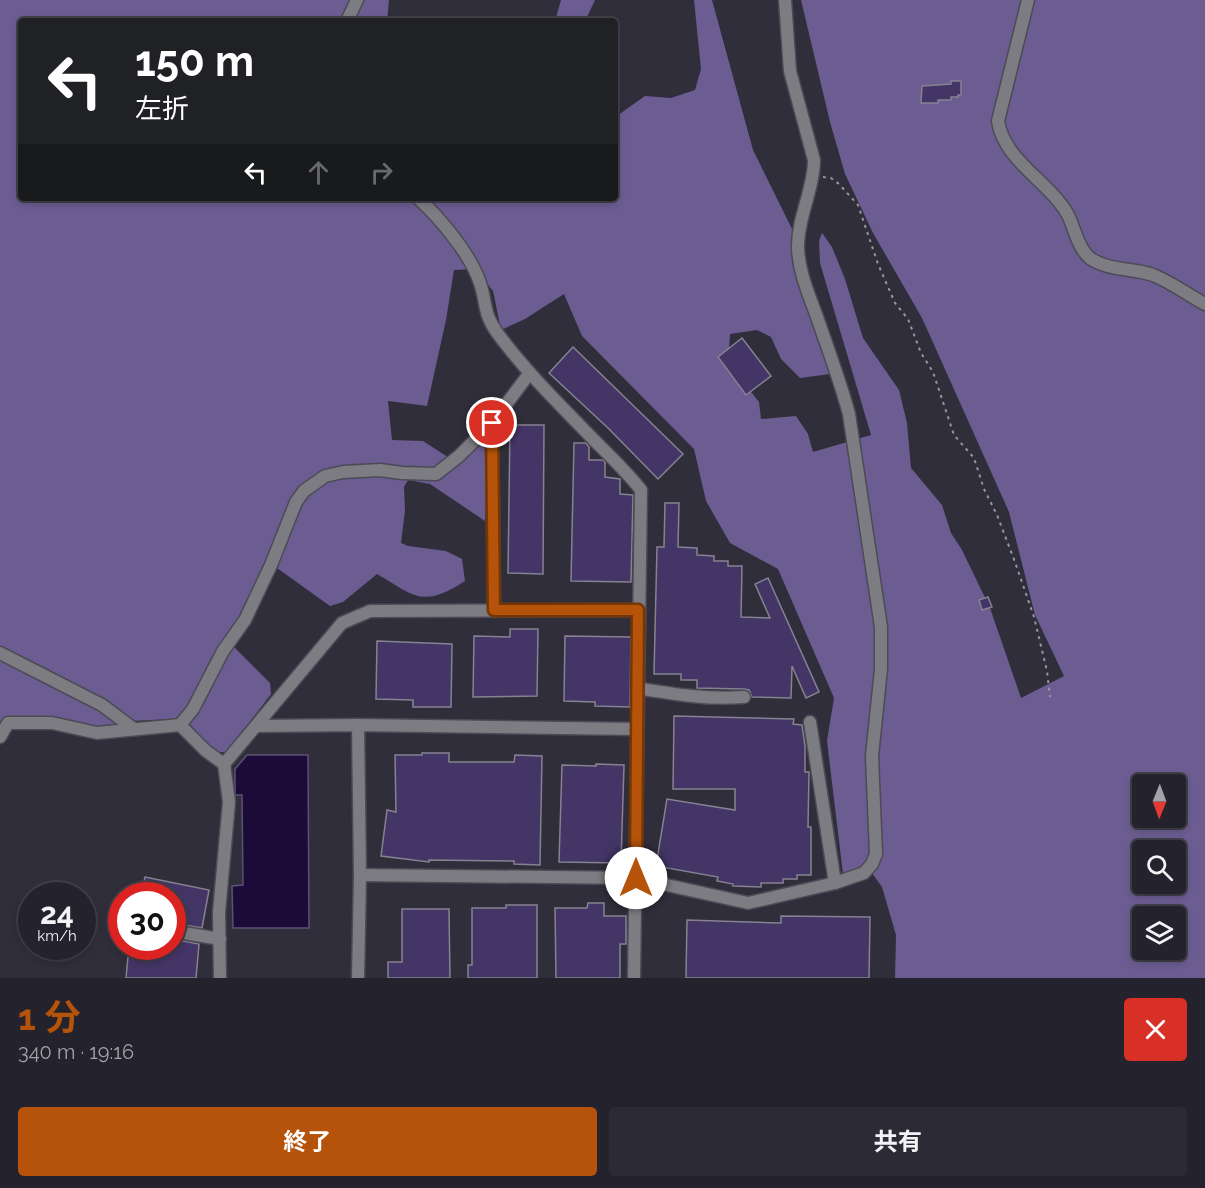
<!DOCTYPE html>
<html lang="ja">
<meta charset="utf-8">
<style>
body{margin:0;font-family:Raleway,"Noto Sans JP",sans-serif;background:#2c2a34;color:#f1f3f6;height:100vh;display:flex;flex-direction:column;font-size:22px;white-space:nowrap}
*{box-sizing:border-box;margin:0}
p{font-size:20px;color:#a3a4a9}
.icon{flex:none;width:33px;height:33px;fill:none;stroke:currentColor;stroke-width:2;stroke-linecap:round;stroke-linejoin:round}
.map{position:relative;height:978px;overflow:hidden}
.details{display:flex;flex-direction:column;background:#24222c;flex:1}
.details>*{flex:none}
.top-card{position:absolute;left:18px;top:18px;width:600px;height:183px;border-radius:6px;box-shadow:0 3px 9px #0003,0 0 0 2px #413f48;background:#202124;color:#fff;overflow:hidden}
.needle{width:39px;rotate:181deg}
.controls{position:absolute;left:1132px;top:774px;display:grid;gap:12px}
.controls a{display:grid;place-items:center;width:54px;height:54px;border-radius:6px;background:#24222c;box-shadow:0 3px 9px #0003,0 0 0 2px #413f48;font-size:30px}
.speed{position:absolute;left:18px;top:882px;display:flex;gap:12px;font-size:30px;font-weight:700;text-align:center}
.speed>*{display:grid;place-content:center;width:78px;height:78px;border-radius:50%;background:#24222c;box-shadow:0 3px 9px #0003,0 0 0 2px #413f48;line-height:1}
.speed small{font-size:15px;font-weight:400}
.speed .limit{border:9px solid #d22;background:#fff;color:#111}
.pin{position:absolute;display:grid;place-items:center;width:51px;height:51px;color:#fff;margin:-26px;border:3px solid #fff;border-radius:50%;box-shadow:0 2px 6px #0007}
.me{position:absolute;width:66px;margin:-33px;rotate:0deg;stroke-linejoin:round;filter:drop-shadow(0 0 4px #0008)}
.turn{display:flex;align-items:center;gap:21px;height:126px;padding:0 18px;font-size:27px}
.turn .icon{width:78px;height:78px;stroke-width:2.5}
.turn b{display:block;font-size:42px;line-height:51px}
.lanes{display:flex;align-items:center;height:57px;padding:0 18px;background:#0003;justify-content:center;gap:30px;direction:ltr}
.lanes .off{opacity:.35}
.round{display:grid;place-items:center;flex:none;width:63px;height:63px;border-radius:6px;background:#2c2a34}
.overview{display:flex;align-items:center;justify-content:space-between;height:102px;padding:0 18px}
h1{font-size:36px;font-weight:700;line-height:45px;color:#b45309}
.primary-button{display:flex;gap:12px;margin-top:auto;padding:12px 18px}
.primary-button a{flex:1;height:69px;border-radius:6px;background:#b45309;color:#fff;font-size:24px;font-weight:700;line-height:69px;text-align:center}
.primary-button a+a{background:#2c2a34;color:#f1f3f6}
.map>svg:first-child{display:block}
.forest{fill:#6b5d91;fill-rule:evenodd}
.water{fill:#1c0b38;stroke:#5d5172;stroke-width:1.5}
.building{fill:#433566;stroke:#868291;stroke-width:1.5}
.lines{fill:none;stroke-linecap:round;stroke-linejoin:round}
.minor-casing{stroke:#4c4a55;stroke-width:15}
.path{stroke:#97959f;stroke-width:2;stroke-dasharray:3 4.5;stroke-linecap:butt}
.minor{stroke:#7d7c82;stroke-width:12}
.route-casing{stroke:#753606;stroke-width:15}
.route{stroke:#b45309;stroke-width:10}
</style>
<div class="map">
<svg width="1205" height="978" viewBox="0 0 1205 978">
<rect width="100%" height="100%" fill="#302e3a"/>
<g class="forest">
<path d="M0,0h389l-2,21h-366v177h594v-77l6,-8 24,-17 26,2 24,-8 6,-21 -7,-69h18l41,150 43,87 9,34 35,95 -10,8 -30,4 -19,-19 -10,-22 -14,-7 -27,4 -1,18 8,22 22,28 2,17 35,-3 12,18 5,18 58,-17 -51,-172 -1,-22 3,-8 10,14 13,32 18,59 36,52 8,33 4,45 31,37 9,28 11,17 28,58 31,90 43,-22 -29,-61 -26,-103 -87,-194 -49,-85 -28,-59 -15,-52 -29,-122h404v978h-310l1,-43 -14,-48 -15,-21 -24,8 -16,-133 7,-43 -56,-129 -48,-26 -24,-42 -12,-52 -112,-113 -18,-42 -39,25 -24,11 -8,-39 -17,-22 -22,1 -8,50 -19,86 -39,-5 4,39 31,1 34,22 31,-31 -3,89 -55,-37 -22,-4 -4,7 1,24 -4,32 7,3 38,5 16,8 3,22c-42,27 -49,16 -88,-7l-34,28 -13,4 -60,-43 -22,44 -21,33 43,43 1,11 -44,58h-13l-26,-30 -15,-3 -43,2 -32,6h-98zM1143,784h33v34h-33zM1143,850h33v34h-33zM1143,916h33v34h-33z"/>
<path d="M561,0h34l-10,21h-30z"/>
</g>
<path class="water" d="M247,755h61l1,173h-76l-1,-42 11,-1 -1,-90h-7v-26z"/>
<g class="building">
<path d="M951,81h10v14h-3v2h-7v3h-13v3h-17l1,-17 29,-2z"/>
<path d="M742,338l29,38 -25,19 -28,-38z"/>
<path d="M573,347l110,107 -25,25 -49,-50 -60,-56z"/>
<path d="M510,425h34l-1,149 -35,-1z"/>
<path d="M574,443h12l3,4v13h14l2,2v15l15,2v15l13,1 -2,87 -60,-1z"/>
<path d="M665,503h14l-1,44 19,1v7l17,1v5h14v5h14l-1,51 29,1 -15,-34 13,-6 51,114 -13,6 -14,-32 -1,32 -39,-1 -3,-7 -5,-1 -47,-1v-8h-16v-6h-27l3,-127h7z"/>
<path d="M988,597l4,10 -10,3 -3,-10z"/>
<path d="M510,629h28l-1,67 -64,1 1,-61 36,1z"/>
<path d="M565,636l66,1 -1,70 -35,-1v-4l-31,-1z"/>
<path d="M377,641l75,3 -1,63h-38v-7l-37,-1z"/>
<path d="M674,716l120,3 -1,5 9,1 3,21v26h4l-1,55h3v48h-14v4h-14v4h-22v4l-28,-1v-2l-16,-3 1,-4 -62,-11 11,-67 68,11v-21h-62z"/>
<path d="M422,753h27v9h65l1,-7 27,1 -2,109 -26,-1v-3l-85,-1v2l-48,-6 6,-46 9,2 -1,-57h27z"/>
<path d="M596,764l28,1 -3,98 -62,-1 3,-97 34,1z"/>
<path d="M145,877l64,13 -7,38 -30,-5v-27h-31z"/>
<path d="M588,903h16v13h22v28h-6v34h-64l-1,-70h32z"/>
<path d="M506,905h31v73h-69v-13h4v-57h34z"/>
<path d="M402,909h47l1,69h-62v-16h14z"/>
<path d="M781,916l89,1 -1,61h-183l1,-58 94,3z"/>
<path d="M172,939l27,5 -3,34h-70l3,-32h43z"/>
</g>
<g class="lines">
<defs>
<g id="minor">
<path d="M1028,0l-30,121c6,40 51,60 70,94 7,14 10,34 23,44 19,12 42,9 62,16 18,7 35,20 52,29"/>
<path d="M347,21l10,-21"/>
<path d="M418,198c22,20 53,57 62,85 7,21 3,31 18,51 29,39 63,72 96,106 16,16 33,32 47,50l-7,488"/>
<path d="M492,423l2,188"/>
<path d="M0,653l102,52 32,24"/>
<path d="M637,688c36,6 71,12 107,9"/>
<path d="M810,722l25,161"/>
<path d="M180,725l26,26 18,13 5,38 -10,110 1,66"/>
<path d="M257,726l101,-1 278,4"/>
<path d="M0,737l8,-14h44l45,10 83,-8 13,-16 30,-58 22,-31 26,-55 25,-63 8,-11 21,-15 18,-4 37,-2 22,3 34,1 23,-18 33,-33 37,-49"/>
<path d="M224,764l118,-141 28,-12 268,-1"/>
<path d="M360,875l275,3 113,25 87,-20 29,-10 8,-9 4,-10 -4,-98 9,-87v-42l-32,-213c-9,-33 -21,-65 -32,-97 -8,-22 -19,-47 -19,-71 0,-30 16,-57 16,-86l-24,-89 -5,-71"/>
<path d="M172,931l48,8"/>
<path d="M358,978l2,-103 -2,-150"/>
</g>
</defs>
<use href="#minor" class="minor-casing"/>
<path class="path" d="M823,177l8,1 8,6 19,21 20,59 17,39 13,16 13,34 12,19 21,63 20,23 10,31 13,26 18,47 19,55 13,54 3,26"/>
<use href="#minor" class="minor"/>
</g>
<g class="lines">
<defs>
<path id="route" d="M492,423l2,187h144l-2,268"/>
</defs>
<use href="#route" class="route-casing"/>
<use href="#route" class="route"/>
</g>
</svg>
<div class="controls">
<a><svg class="needle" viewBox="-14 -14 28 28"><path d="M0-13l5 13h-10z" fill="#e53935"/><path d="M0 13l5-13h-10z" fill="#a3a4a9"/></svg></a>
<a><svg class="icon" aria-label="search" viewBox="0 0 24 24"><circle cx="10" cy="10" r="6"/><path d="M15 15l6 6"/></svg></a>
<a><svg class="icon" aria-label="layers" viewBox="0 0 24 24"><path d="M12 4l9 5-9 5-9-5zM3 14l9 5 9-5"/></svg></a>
</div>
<div class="speed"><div>24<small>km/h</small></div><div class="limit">30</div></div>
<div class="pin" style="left:492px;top:423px;background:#d93025"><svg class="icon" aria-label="arrive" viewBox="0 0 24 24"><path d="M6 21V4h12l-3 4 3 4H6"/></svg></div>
<svg class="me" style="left:636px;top:878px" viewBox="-20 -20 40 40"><circle r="19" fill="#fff"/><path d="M0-13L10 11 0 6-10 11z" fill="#b45309"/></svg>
<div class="top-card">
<div class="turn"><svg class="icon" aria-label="left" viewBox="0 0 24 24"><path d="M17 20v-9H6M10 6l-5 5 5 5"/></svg><div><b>150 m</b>左折</div></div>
<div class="lanes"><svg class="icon" aria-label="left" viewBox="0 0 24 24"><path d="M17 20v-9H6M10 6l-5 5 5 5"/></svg><svg class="icon off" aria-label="ahead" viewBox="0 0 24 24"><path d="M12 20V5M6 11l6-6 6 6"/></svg><svg class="icon off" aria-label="right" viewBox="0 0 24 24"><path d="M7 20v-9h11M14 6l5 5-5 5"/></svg></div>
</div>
</div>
<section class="details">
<div class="overview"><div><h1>1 分</h1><p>340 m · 19:16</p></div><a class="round" style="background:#d93025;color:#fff"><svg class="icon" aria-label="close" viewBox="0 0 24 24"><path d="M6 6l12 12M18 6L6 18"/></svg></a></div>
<div class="primary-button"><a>終了</a><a>共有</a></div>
</section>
